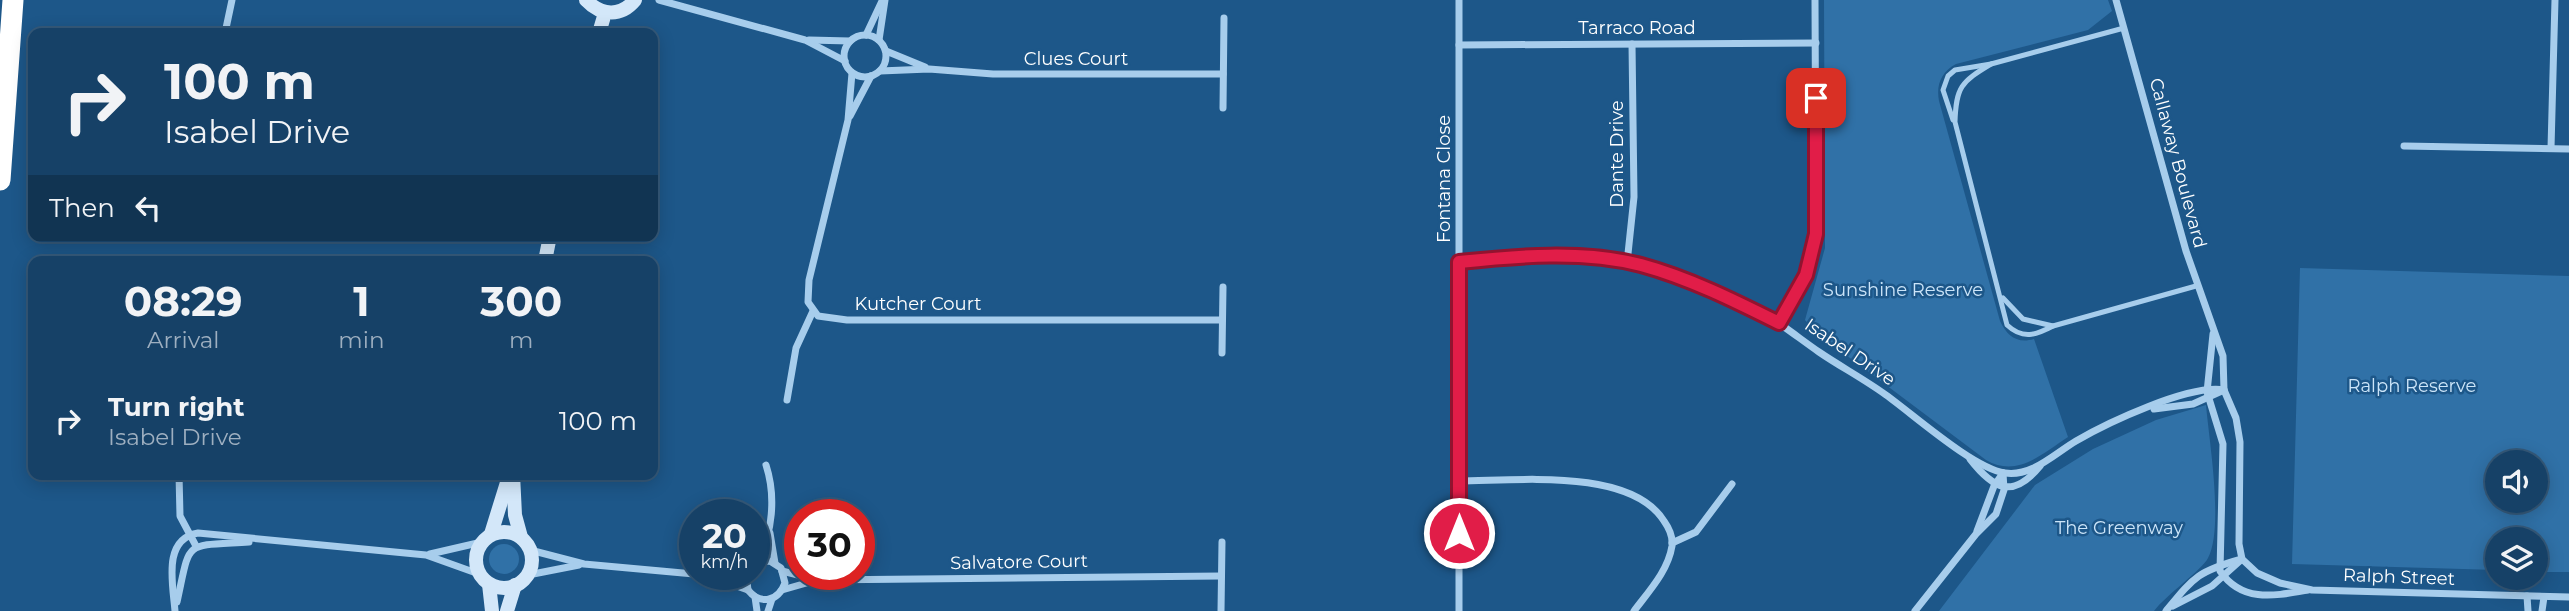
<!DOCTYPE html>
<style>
body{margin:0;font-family:Montserrat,sans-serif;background:#1f486d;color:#f1f3f6;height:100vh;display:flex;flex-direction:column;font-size:26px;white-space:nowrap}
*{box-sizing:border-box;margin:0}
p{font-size:23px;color:#9eafc0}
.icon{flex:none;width:38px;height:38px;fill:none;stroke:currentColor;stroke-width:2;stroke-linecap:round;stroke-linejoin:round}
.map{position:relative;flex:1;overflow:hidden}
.details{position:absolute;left:28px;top:256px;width:630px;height:224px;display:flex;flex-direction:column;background:#164167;border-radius:14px;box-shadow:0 4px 18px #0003,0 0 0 2px #355a7b}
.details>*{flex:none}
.banner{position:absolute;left:28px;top:28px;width:630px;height:214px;border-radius:14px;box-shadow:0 4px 18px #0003,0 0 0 2px #355a7b;background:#164167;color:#f1f3f6;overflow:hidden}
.fabs{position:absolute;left:2485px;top:450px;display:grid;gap:14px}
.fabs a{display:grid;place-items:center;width:63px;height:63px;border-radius:50%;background:#164167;box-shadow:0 4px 18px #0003,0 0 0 2px #355a7b;font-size:35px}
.speed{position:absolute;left:679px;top:499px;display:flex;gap:14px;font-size:35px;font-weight:700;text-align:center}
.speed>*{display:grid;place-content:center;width:91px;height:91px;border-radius:50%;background:#164167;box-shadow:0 4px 18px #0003,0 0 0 2px #355a7b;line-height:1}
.speed small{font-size:18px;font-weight:400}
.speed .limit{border:10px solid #d22;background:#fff;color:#111}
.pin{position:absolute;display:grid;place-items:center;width:60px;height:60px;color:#fff;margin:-30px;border-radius:14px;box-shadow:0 4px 10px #0006}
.me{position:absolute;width:77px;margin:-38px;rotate:0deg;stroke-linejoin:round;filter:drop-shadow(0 0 5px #0008)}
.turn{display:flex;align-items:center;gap:24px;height:147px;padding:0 21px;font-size:32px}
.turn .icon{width:91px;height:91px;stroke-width:2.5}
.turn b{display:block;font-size:49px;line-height:60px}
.then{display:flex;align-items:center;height:66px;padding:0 21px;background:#0003;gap:14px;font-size:26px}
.eta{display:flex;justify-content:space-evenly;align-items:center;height:119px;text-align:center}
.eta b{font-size:42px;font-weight:700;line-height:49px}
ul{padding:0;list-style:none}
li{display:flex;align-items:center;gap:21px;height:91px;padding:0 21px}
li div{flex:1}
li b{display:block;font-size:26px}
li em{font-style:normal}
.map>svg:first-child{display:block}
.green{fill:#3071a7;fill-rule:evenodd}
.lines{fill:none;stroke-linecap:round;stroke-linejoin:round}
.lane{stroke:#a7cdec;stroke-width:5}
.street{stroke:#a7cdec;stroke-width:7}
.secondary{stroke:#d3e7f9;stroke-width:14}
.highway{stroke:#fff;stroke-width:21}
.route-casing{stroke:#92132f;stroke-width:18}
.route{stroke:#e11d48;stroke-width:12}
.labels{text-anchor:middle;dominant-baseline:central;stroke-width:5;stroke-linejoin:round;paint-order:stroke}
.street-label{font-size:18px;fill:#fff;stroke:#1d5789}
.park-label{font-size:18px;fill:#cce5f9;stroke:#1d5789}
</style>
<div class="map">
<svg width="2569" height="611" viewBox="0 0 2569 611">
<rect width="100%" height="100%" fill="#1d5789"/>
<g class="green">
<path d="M1824,0h284l4,11 -24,19 -132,34c-15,8 -20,21 -17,37l61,220c7,15 17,23 34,18l34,98c-26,17 -51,41 -82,23l-172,-129 -9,-11 20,-72z"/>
<path d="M2300,268l269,8v296h-33v-33h-39v31l-205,-6zM2497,462h39v38h-39z"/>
<path d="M2206,405c3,35 18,123 2,153 -6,12 -42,37 -54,53h-215l96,-126 58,-36 63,-29z"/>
<circle cx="504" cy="559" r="15"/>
</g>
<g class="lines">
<g class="lane">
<path d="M1991,64c-30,18 -35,23 -36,58l52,203c16,15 29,10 46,1l143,-40"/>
<path d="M1953,120l-10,-30 5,-14 7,-6 36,-6 133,-36"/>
<path d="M2003,298l20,21 30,7"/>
</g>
<g class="street">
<path d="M659,0l146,40 40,21"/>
<path d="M2116,0l70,251 37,105 1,34 12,28 4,24 -1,102 3,15 15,14 23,10 32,7 257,7"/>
<path d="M225,33l7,-33"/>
<circle cx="865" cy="56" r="21"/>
<path d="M866,35l16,-34"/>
<path d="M809,40l41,1"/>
<path d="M879,40l6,-40"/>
<path d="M1459,45l357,-2"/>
<path d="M886,51l39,16"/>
<path d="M880,71l49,-2 64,5h230"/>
<path d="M852,73l-4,47 -39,160 -1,22 10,14 29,4h375"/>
<path d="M1223,108l1,-90"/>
<path d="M850,116l21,-40"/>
<path d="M2404,146l165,3"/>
<path d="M2551,148l4,-148"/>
<path d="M1459,262c45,-5 92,-10 138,-4 58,7 133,34 183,66 13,9 26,19 39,28 22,15 45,27 67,43 28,20 87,73 119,78 27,4 49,-19 71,-32 31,-18 113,-57 148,-51"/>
<path d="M1627,263l7,-66 -2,-153"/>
<path d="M1779,323l27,-48 10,-41 -1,-234"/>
<path d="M2213,334l-6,58 16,52 -3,127c22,32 54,25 88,19"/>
<path d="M1222,353l1,-66"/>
<path d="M787,400l9,-52 17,-37"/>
<path d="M2154,409l39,-5 31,-14"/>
<path d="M1970,459c24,31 43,40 70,7"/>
<path d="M179,474l1,42 16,30"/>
<path d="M1459,481c55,0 171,-14 205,40 5,7 9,16 8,25 -4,25 -23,45 -38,65"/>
<path d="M1977,531l17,-45 9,-13"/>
<path d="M770,533l5,30"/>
<path d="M1672,543l24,-11 36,-48"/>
<path d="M530,550l54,14 121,11 43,15"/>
<path d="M430,554l52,-12"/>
<path d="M757,562c16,-29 19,-66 9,-97"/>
<path d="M782,571l36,9 403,-4"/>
<path d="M746,574l2,16c12,15 30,12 37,-7l-4,-15 -11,-7 -16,2"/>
<path d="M528,575l51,-10"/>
<path d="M782,590l35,-10"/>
<path d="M2527,596l1,15"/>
<path d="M755,597l2,14"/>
<path d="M177,602c14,-63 5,-56 72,-60"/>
<path d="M2173,606l39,-20 29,-26"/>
<path d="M175,611c-2,-26 -13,-72 23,-78l228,22 53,19"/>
<path d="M768,611l4,-12"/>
<path d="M1221,611l1,-69"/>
<path d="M1459,611v-611"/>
<path d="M1915,611l61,-77 20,-20 8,-24 -1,-17"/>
<path d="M2166,611c28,-34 32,-40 76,-52"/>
<path d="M2542,611l2,-14"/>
</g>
<g class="secondary">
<path d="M586,0c15,16 35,17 49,0"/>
<path d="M599,33l6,-20"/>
<path d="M545,261l5,-25"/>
<path d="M513,474l2,41 6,22"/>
<circle cx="504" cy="560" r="28"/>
<path d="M491,534l18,-58"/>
<path d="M489,584l3,27"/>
<path d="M507,611l8,-26"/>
</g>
<path class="highway" d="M0,180l13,-180"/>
</g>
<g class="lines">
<defs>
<path id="route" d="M1459,533v-271c59,-6 123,-12 182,3 48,13 94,36 138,58l27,-48 10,-41v-136"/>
</defs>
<use href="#route" class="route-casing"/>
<use href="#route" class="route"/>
</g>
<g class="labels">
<g class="street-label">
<text x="1637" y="28">Tarraco Road</text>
<text x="1076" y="59">Clues Court</text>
<text transform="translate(1617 154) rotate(-90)">Dante Drive</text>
<text transform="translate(2178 163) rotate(75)">Callaway Boulevard</text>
<text transform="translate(1444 179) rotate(-90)">Fontana Close</text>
<text x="918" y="304">Kutcher Court</text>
<text transform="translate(1850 352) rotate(34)">Isabel Drive</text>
<text transform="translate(1019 562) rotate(-1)">Salvatore Court</text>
<text transform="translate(2399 577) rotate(2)">Ralph Street</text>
</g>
<g class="park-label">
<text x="1903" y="290">Sunshine Reserve</text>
<text x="2412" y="386">Ralph Reserve</text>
<text x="2119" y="528">The Greenway</text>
</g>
</g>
</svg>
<div class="fabs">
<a><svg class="icon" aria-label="sound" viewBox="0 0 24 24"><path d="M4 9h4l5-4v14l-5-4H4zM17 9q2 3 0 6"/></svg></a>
<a><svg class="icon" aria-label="layers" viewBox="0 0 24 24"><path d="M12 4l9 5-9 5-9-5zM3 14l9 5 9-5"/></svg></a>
</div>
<div class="speed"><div>20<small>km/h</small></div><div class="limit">30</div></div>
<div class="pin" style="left:1816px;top:98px;background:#d93025"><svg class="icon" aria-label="arrive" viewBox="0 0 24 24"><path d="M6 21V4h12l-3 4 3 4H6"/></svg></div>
<svg class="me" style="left:1459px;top:533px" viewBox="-20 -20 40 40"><circle r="17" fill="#e11d48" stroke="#fff" stroke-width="3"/><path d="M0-11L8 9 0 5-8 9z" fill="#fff"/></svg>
<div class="banner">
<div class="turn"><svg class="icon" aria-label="right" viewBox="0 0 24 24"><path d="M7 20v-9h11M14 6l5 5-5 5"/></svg><div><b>100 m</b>Isabel Drive</div></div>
<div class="then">Then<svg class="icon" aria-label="left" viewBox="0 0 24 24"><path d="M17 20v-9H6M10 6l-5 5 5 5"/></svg></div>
</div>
<section class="details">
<div class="eta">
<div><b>08:29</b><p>Arrival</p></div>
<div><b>1</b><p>min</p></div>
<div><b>300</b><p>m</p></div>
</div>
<ul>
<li><svg class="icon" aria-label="right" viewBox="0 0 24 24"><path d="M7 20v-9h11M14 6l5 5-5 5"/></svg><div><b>Turn right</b><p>Isabel Drive</p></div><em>100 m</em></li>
</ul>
</section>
</div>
